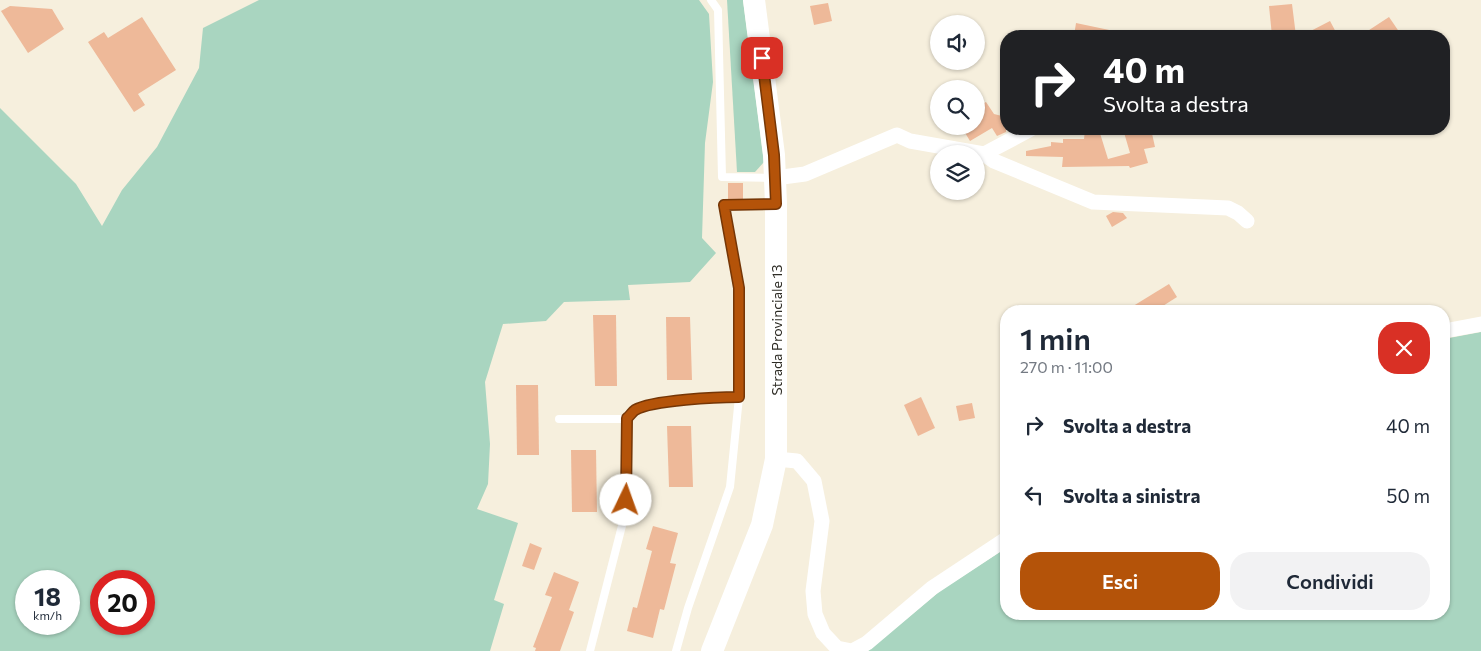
<!DOCTYPE html>
<html lang="it">
<meta charset="utf-8">
<style>
body{margin:0;font-family:Commissioner,sans-serif;background:#f2f2f3;color:#1f2937;height:100vh;display:flex;flex-direction:column;font-size:19px;white-space:nowrap}
*{box-sizing:border-box;margin:0}
p{font-size:16px;color:#747a83}
.icon{flex:none;width:28px;height:28px;fill:none;stroke:currentColor;stroke-width:2;stroke-linecap:round;stroke-linejoin:round}
.map{position:relative;flex:1;overflow:hidden}
.details{position:absolute;left:1000px;top:305px;width:450px;height:315px;display:flex;flex-direction:column;background:#fff;border-radius:20px;box-shadow:0 1px 4px #0004}
.details>*{flex:none}
.banner{position:absolute;left:1000px;top:30px;width:450px;height:105px;border-radius:20px;box-shadow:0 1px 4px #0004;background:#202124;color:#fff;overflow:hidden}
.buttons{position:absolute;left:930px;top:15px;display:grid;gap:10px}
.buttons a{display:grid;place-items:center;width:55px;height:55px;border-radius:50%;background:#fff;box-shadow:0 1px 4px #0004;font-size:25px}
.speed{position:absolute;left:15px;top:570px;display:flex;gap:10px;font-size:25px;font-weight:700;text-align:center}
.speed>*{display:grid;place-content:center;width:65px;height:65px;border-radius:50%;background:#fff;box-shadow:0 1px 4px #0004;line-height:1}
.speed small{font-size:12px;font-weight:400}
.speed .limit{border:8px solid #d22;background:#fff;color:#111}
.pin{position:absolute;display:grid;place-items:center;width:42px;height:42px;color:#fff;margin:-21px;border-radius:10px;box-shadow:0 2px 8px #0006}
.me{position:absolute;width:55px;margin:-28px;rotate:3deg;stroke-linejoin:round;filter:drop-shadow(0 0 4px #0008)}
.turn{display:flex;align-items:center;gap:18px;height:105px;padding:0 20px;font-size:22px}
.turn .icon{width:65px;height:65px;stroke-width:2.5}
.turn b{display:block;font-size:35px;line-height:42px}
.round{display:grid;place-items:center;flex:none;width:52px;height:52px;border-radius:20px;background:#f2f2f3}
.headline{display:flex;align-items:center;justify-content:space-between;height:85px;padding:0 20px}
h1{font-size:30px;font-weight:600;line-height:38px}
.button{display:flex;gap:10px;margin-top:auto;padding:10px 20px}
.button a{flex:1;height:58px;border-radius:20px;background:#b45309;color:#fff;font-size:20px;font-weight:600;line-height:58px;text-align:center}
.button a+a{background:#f2f2f3;color:#1f2937}
ul{padding:0;list-style:none}
li{display:flex;align-items:center;gap:15px;height:70px;padding:0 20px}
li div{flex:1}
li b{display:block;font-size:19px}
li em{font-style:normal}
.map>svg:first-child{display:block}
.green{fill:#a9d5c0;fill-rule:evenodd}
.building{fill:#eeb999}
.lines{fill:none;stroke-linecap:round;stroke-linejoin:round}
.service{stroke:#fff;stroke-width:8}
.minor{stroke:#fff;stroke-width:15}
.secondary{stroke:#fff;stroke-width:22}
.route-casing{stroke:#753606;stroke-width:12}
.route{stroke:#b45309;stroke-width:9}
.labels{text-anchor:middle;dominant-baseline:central;stroke-width:4;stroke-linejoin:round;paint-order:stroke}
.street-label{font-size:14px;fill:#2e2c25;stroke:#fff}
</style>
<div class="map">
<svg width="1481" height="651" viewBox="0 0 1481 651">
<rect width="100%" height="100%" fill="#f6efdd"/>
<g class="green">
<path d="M259,0h440l10,14 4,68 -8,61 -3,95 14,15 -26,29 -62,3 2,15 -66,2 -18,19 -43,3 -18,58 5,62 -2,40 -11,25 41,14 -24,77 10,4 -14,47h-490v-543l76,76 26,42 20,-36 35,-43 42,-79 4,-40zM26,581h43v43h-43zM101,581h43v43h-43z"/>
<path d="M727,0h16l21,162 -9,10h-18z"/>
<path d="M1481,332v319h-613l72,-60 66,-43v66h438v-275z"/>
</g>
<g class="building">
<path d="M828,3l4,18 -18,4 -4,-19z"/>
<path d="M1292,4l4,32h-24l-3,-30z"/>
<path d="M10,6l42,3 12,20 -36,24 -27,-42z"/>
<path d="M142,17l34,53 -38,24 7,11 -11,7 -46,-70 16,-10 4,6z"/>
<path d="M1389,17l13,19h-42z"/>
<path d="M1330,21l8,15h-37z"/>
<path d="M1076,23l38,8 -1,5h-39z"/>
<path d="M986,102l8,12 12,3v15l-9,4 -5,-8 -22,13 -9,-15h15v-19z"/>
<path d="M1123,129h28l4,18 -11,2 4,14 -18,5 -1,-2 -67,1 1,-10 -37,-1v-5l25,-5v-4l12,1v-4h21l1,-9h14l9,29 22,-6z"/>
<rect x="728" y="183" width="15" height="16"/>
<path d="M1113,212l10,1 4,5 -15,9 -6,-11z"/>
<path d="M1169,284l8,13 -22,14h-30z"/>
<path d="M593,315h23l1,71h-22z"/>
<path d="M666,317h24l2,63h-25z"/>
<path d="M516,385h22l1,70h-22z"/>
<path d="M921,397l14,31 -17,8 -14,-31z"/>
<path d="M972,403l3,15 -16,3 -3,-15z"/>
<path d="M667,426h24l2,61h-24z"/>
<path d="M571,450h25l1,62h-25z"/>
<path d="M653,526l25,7 -8,30 6,1 -12,46 -4,-1 -7,29 -26,-7 6,-24 4,1 15,-57 -6,-2z"/>
<path d="M530,543l12,5 -8,22 -12,-4z"/>
<path d="M554,572l25,10 -10,28 5,2 -14,39h-25l1,-3 -3,-1 19,-50 -7,-2z"/>
</g>
<g class="lines">
<g class="service">
<path d="M711,0l7,10 4,167 51,1"/>
<path d="M559,419h68"/>
<path d="M590,651l35,-137 2,-95c3,-3 5,-7 9,-9 17,-10 81,-12 103,-13"/>
<path d="M676,651l12,-43 42,-121 9,-90v-109l-15,-83 50,-1"/>
</g>
<g class="minor">
<path d="M984,154l10,7 99,41 135,6 10,5 9,8"/>
<path d="M775,178l30,-4 92,-39 13,6 74,13 47,-25"/>
<path d="M1444,331l37,-7"/>
<path d="M776,459l21,2 17,20 8,40 -9,70 2,23 8,19 14,15 15,3 15,-8 65,-55 74,-49"/>
</g>
<path class="secondary" d="M712,651l50,-126 14,-66v-255l-2,-49 -20,-155"/>
</g>
<g class="lines">
<defs>
<path id="route" d="M626,500l1,-82c3,-2 5,-6 8,-8 17,-10 83,-13 104,-13v-109l-15,-83 52,-1 -2,-49 -12,-97"/>
</defs>
<use href="#route" class="route-casing"/>
<use href="#route" class="route"/>
</g>
<g class="labels">
<g class="street-label">
<text transform="translate(776 330) rotate(-90)">Strada Provinciale 13</text>
</g>
</g>
</svg>
<div class="buttons">
<a><svg class="icon" aria-label="sound" viewBox="0 0 24 24"><path d="M4 9h4l5-4v14l-5-4H4zM17 9q2 3 0 6"/></svg></a>
<a><svg class="icon" aria-label="search" viewBox="0 0 24 24"><circle cx="10" cy="10" r="6"/><path d="M15 15l6 6"/></svg></a>
<a><svg class="icon" aria-label="layers" viewBox="0 0 24 24"><path d="M12 4l9 5-9 5-9-5zM3 14l9 5 9-5"/></svg></a>
</div>
<div class="speed"><div>18<small>km/h</small></div><div class="limit">20</div></div>
<div class="pin" style="left:762px;top:58px;background:#d93025"><svg class="icon" aria-label="arrive" viewBox="0 0 24 24"><path d="M6 21V4h12l-3 4 3 4H6"/></svg></div>
<svg class="me" style="left:626px;top:500px" viewBox="-20 -20 40 40"><circle r="19" fill="#fff"/><path d="M0-13L10 11 0 6-10 11z" fill="#b45309"/></svg>
<div class="banner">
<div class="turn"><svg class="icon" aria-label="right" viewBox="0 0 24 24"><path d="M7 20v-9h11M14 6l5 5-5 5"/></svg><div><b>40 m</b>Svolta a destra</div></div>
</div>
<section class="details">
<div class="headline"><div><h1>1 min</h1><p>270 m · 11:00</p></div><a class="round" style="background:#d93025;color:#fff"><svg class="icon" aria-label="close" viewBox="0 0 24 24"><path d="M6 6l12 12M18 6L6 18"/></svg></a></div>
<ul>
<li><svg class="icon" aria-label="right" viewBox="0 0 24 24"><path d="M7 20v-9h11M14 6l5 5-5 5"/></svg><div><b>Svolta a destra</b></div><em>40 m</em></li>
<li><svg class="icon" aria-label="left" viewBox="0 0 24 24"><path d="M17 20v-9H6M10 6l-5 5 5 5"/></svg><div><b>Svolta a sinistra</b></div><em>50 m</em></li>
</ul>
<div class="button"><a>Esci</a><a>Condividi</a></div>
</section>
</div>
